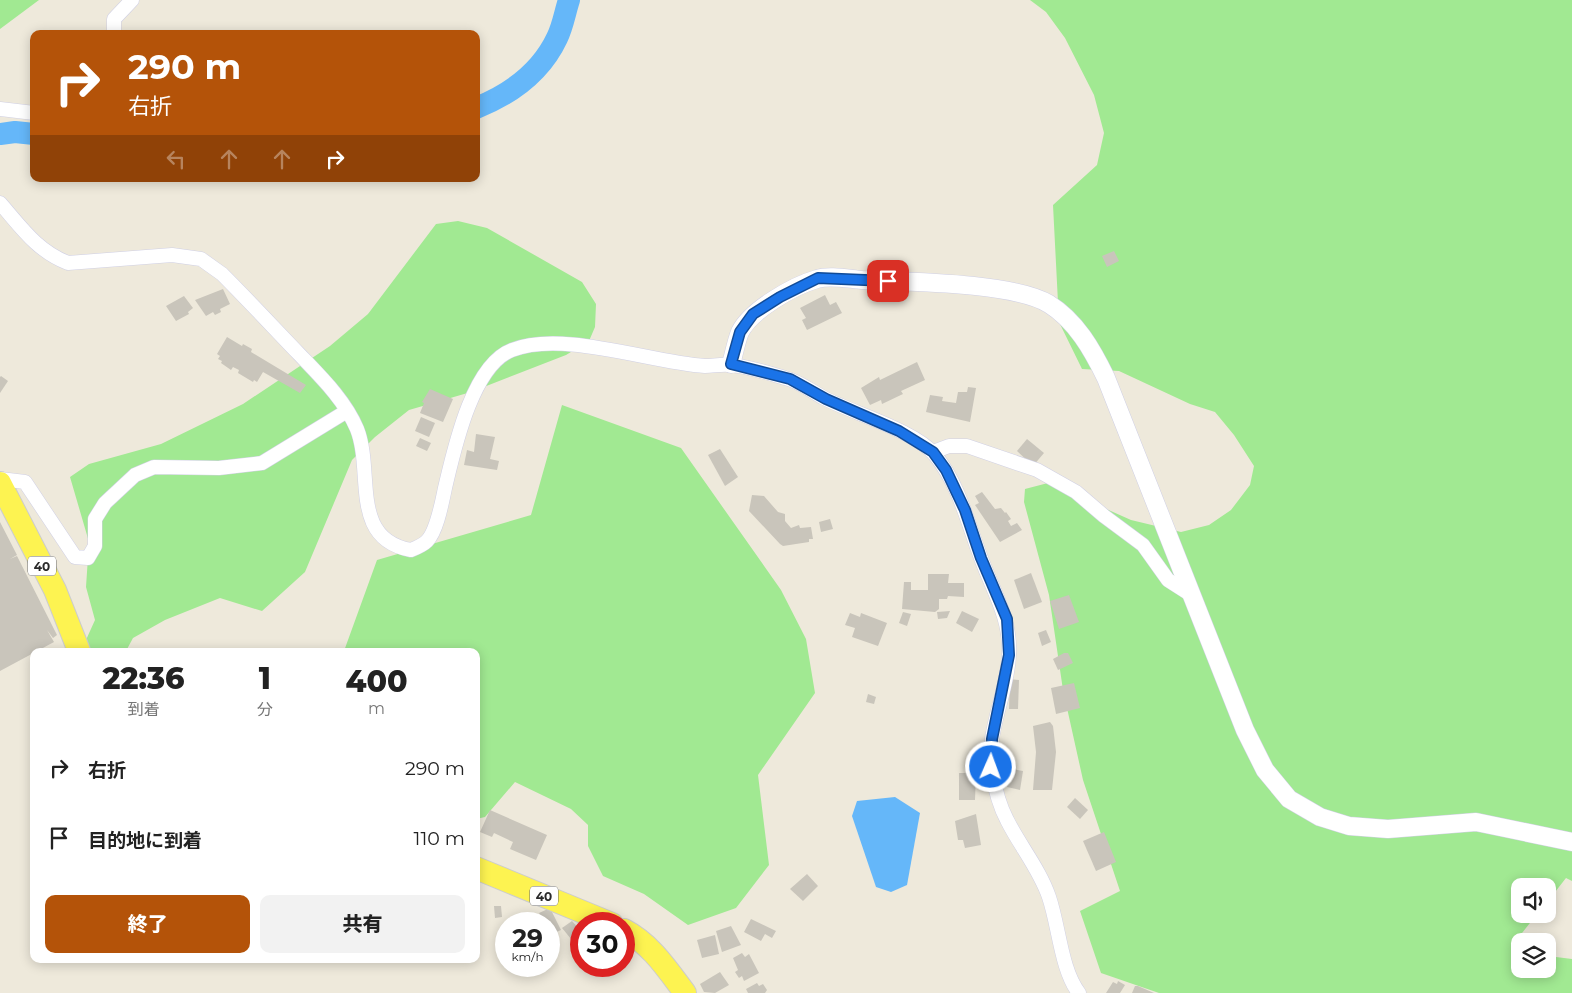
<!DOCTYPE html>
<html lang="ja">
<meta charset="utf-8">
<style>
body{margin:0;font-family:Montserrat,"Noto Sans JP",sans-serif;background:#f2f2f2;color:#222;height:100vh;display:flex;flex-direction:column;font-size:19px;white-space:nowrap}
*{box-sizing:border-box;margin:0}
p{font-size:16px;color:#767676}
.icon{flex:none;width:28px;height:28px;fill:none;stroke:currentColor;stroke-width:2;stroke-linecap:round;stroke-linejoin:round}
.map{position:relative;flex:1;overflow:hidden}
.drawer{position:absolute;left:30px;top:648px;width:450px;height:315px;display:flex;flex-direction:column;background:#fff;border-radius:10px;box-shadow:0 2px 12px #0003}
.drawer>*{flex:none}
.top-card{position:absolute;left:30px;top:30px;width:450px;height:152px;border-radius:10px;box-shadow:0 2px 12px #0003;background:#b45309;color:#fff;overflow:hidden}
.controls{position:absolute;left:1511px;top:878px;display:grid;gap:10px}
.controls a{display:grid;place-items:center;width:45px;height:45px;border-radius:10px;background:#fff;box-shadow:0 2px 12px #0003;font-size:25px}
.speed{position:absolute;left:495px;top:912px;display:flex;gap:10px;font-size:25px;font-weight:700;text-align:center}
.speed>*{display:grid;place-content:center;width:65px;height:65px;border-radius:50%;background:#fff;box-shadow:0 2px 12px #0003;line-height:1}
.speed small{font-size:12px;font-weight:400}
.speed .limit{border:8px solid #d22;background:#fff;color:#111}
.pin{position:absolute;display:grid;place-items:center;width:42px;height:42px;color:#fff;margin:-21px;border-radius:10px;box-shadow:0 2px 8px #0006}
.me{position:absolute;width:55px;margin:-28px;rotate:2deg;stroke-linejoin:round;filter:drop-shadow(0 0 4px #0008)}
.turn{display:flex;align-items:center;gap:18px;height:105px;padding:0 15px;font-size:22px}
.turn .icon{width:65px;height:65px;stroke-width:2.5}
.turn b{display:block;font-size:35px;line-height:42px}
.lanes{display:flex;align-items:center;height:48px;padding:0 15px;background:#0003;justify-content:center;gap:25px;direction:ltr}
.lanes .off{opacity:.35}
.eta{display:flex;justify-content:space-evenly;align-items:center;height:85px;text-align:center}
.eta b{font-size:30px;font-weight:800;line-height:35px}
.action{display:flex;gap:10px;margin-top:auto;padding:10px 15px}
.action a{flex:1;height:58px;border-radius:10px;background:#b45309;color:#fff;font-size:20px;font-weight:800;line-height:58px;text-align:center}
.action a+a{background:#f2f2f2;color:#222}
ul{padding:0;list-style:none}
li{display:flex;align-items:center;gap:15px;height:70px;padding:0 15px}
li div{flex:1}
li b{display:block;font-size:19px}
li em{font-style:normal}
.map>svg:first-child{display:block}
.green{fill:#a1e992}
.water{fill:#65b7f9}
.lines{fill:none;stroke-linecap:round;stroke-linejoin:round}
.river{stroke:#65b7f9;stroke-width:22}
.building{fill:#c9c5bb}
.minor-casing{stroke:#d0d0e4;stroke-width:15}
.tertiary-casing{stroke:#d0d0e4;stroke-width:19}
.primary-casing{stroke:#ccc;stroke-width:24}
.minor{stroke:#fff;stroke-width:14}
.tertiary{stroke:#fff;stroke-width:18}
.primary{stroke:#fdf351;stroke-width:22}
.route-casing{stroke:#114b97;stroke-width:12}
.route{stroke:#1a73e8;stroke-width:9}
.labels{text-anchor:middle;dominant-baseline:central;stroke-width:5;stroke-linejoin:round;paint-order:stroke}
.shield{fill:#fff;stroke:#6a6a6a;stroke-width:1}
.shield-label{font-size:12px;font-weight:bold;fill:#2a2a2a}
</style>
<div class="map">
<svg width="1572" height="993" viewBox="0 0 1572 993">
<rect width="100%" height="100%" fill="#eee9db"/>
<g class="green">
<path d="M0,0h39l-39,29z"/>
<path d="M1030,0h542v881l-6,-3 -18,23v-15h-28v28h17l-19,24 4,3h-2v28h28v-13l24,3v34h-413l-58,-20 -21,-62 40,-20 -37,-111 -20,-90 -14,-95 -25,-93 1,-13 23,-6 83,37 50,12 28,-7 22,-15 19,-25 4,-19 -20,-31 -19,-23 -25,-8 -71,-33 -37,-2 -23,-47 -6,-117 44,-40 7,-32 -10,-38 -29,-57 -19,-26z"/>
<path d="M458,221l29,7 95,54 14,22 -1,23 -6,14 -23,14 -95,37 -62,18 -34,27 -23,23 -47,112 -43,39 -42,-13 -55,22 -32,18 -7,13h-45l14,-31 -9,-33 3,-45 -19,-65 19,-13 72,-20 82,-40 87,-58 38,-32 68,-90z"/>
<path d="M562,405l119,43 100,142 25,49 9,54 -57,82 11,90 -33,43 -48,17 -44,-31 -41,-18 -15,-30v-21l-17,-16 -56,-27 -30,35 -9,2v-168h-132l33,-91 154,-45z"/>
</g>
<path class="water" d="M895,797l25,16 -13,72 -16,7 -15,-5 -24,-71 5,-15z"/>
<g class="lines">
<g class="river">
<path d="M476,108c35,-14 65,-36 81,-70 6,-12 8,-26 12,-38"/>
<path d="M0,134l15,-2 19,2"/>
</g>
</g>
<g class="building">
<path d="M1114,251l5,10 -12,6 -5,-11z"/>
<path d="M223,289l7,15 -10,5 1,3 -6,3 -2,-3 -7,4 -11,-16z"/>
<path d="M825,295l5,10 6,-3 6,11 -35,17 -5,-10 4,-2 -6,-10z"/>
<path d="M184,296l9,12 -5,4 1,2 -13,7 -10,-15z"/>
<path d="M227,337l15,9 1,-2 9,5 -1,3 55,33 -6,8 -37,-21 -6,10 -3,-2 -1,2 -15,-9 1,-3 -6,-3 -2,3 -10,-7 1,-2 -4,-2 2,-3 -3,-2z"/>
<path d="M917,362l8,18 -24,11 2,3 -21,10 -1,-4 -11,5 -9,-17 18,-11 1,3z"/>
<path d="M1,376l7,5 -8,12v-16z"/>
<path d="M968,387l8,1 -6,34 -44,-10 4,-17 13,2 -1,4 14,2 2,-11h9z"/>
<path d="M430,389l23,10 -10,23 -23,-9 4,-10 -2,-1z"/>
<path d="M421,417l14,6 -6,14 -14,-6z"/>
<path d="M476,434l19,3 -5,22 9,2 -2,9 -33,-5 3,-15 7,2z"/>
<path d="M420,438l11,5 -4,8 -11,-5z"/>
<path d="M1027,439l17,14 -11,13 -16,-15z"/>
<path d="M720,449l18,28 -13,9 -17,-31z"/>
<path d="M982,492l13,17 6,-1 4,5 1,-1 5,7 -3,2 3,5 6,-3 5,7 -22,12 -25,-37 4,-2 -4,-7z"/>
<path d="M752,495l12,1 14,16 7,2v7l6,7 8,-3 1,3 11,-1 2,12h-4v3l-26,4 -3,-2 -31,-33z"/>
<path d="M830,519l3,10 -12,3 -2,-10z"/>
<path d="M0,522l17,33 -7,4 7,-3 40,79 -4,3 -6,-8 7,12 -54,29z"/>
<path d="M1031,573l11,29 -18,7 -10,-29z"/>
<path d="M928,574h21l-1,9h16v14l-16,-1 -1,3h-8v10l-4,3 -33,-3 2,-27h7v8h17z"/>
<path d="M1069,595l10,27 -20,7 -9,-28z"/>
<path d="M950,611l-3,7 -9,1 -1,-7z"/>
<path d="M962,611l17,8 -7,13 -16,-9z"/>
<path d="M903,612l8,2 -4,12 -8,-3z"/>
<path d="M850,613l10,4 1,-4 26,10 -9,23 -26,-9 3,-9 -10,-3z"/>
<path d="M1046,630l5,12 -9,4 -4,-13z"/>
<path d="M1064,653h4l5,10 -15,7 -5,-11z"/>
<path d="M1010,679l9,1 -1,29h-9z"/>
<path d="M1074,683l6,25 -24,6 -5,-26z"/>
<path d="M868,694l8,3 -2,7 -8,-2z"/>
<path d="M1050,722l3,4 3,26 -4,38h-19l3,-38 -3,-26z"/>
<path d="M1007,768l16,3 -3,19 -13,-3 1,-5h-4z"/>
<path d="M959,773h17l-1,27h-16z"/>
<path d="M1075,798l13,12 -8,9 -13,-12z"/>
<path d="M490,810l57,25 -11,25 -26,-11 3,-7 -19,-9 -2,4 -12,-5z"/>
<path d="M976,814l5,31 -16,3 -2,-8h-5l-3,-19z"/>
<path d="M1104,832l12,30 -20,9 -13,-30z"/>
<path d="M807,874l11,12 -15,15 -13,-12z"/>
<path d="M494,906h7l1,11 -7,1z"/>
<path d="M550,908l11,22 -11,5 -1,-11h-4l-6,-11z"/>
<path d="M751,919l25,12 -4,7 -7,-4 -4,7 -17,-9z"/>
<path d="M572,921l9,10v9l-5,5 -14,-17z"/>
<path d="M731,926l10,19 -19,7 -6,-21z"/>
<path d="M715,935l4,19 -17,4 -5,-18z"/>
<path d="M742,953l3,4 4,-3 10,19 -15,8 -2,-5 -3,2 -4,-6 3,-2 -5,-12z"/>
<path d="M720,972l9,13 -14,8 -11,-1 -4,-8z"/>
<path d="M1118,981l7,4 -5,8h-14l7,-11 4,2z"/>
<path d="M757,983l2,3 4,-2 4,6 -2,3h-17l-2,-4z"/>
<path d="M1135,986h3l16,7h-22z"/>
</g>
<g class="lines">
<defs>
<g id="minor">
<path d="M114,34v-15l18,-19"/>
<path d="M0,109l34,4"/>
<path d="M0,203c21,24 37,48 68,60l104,-8 29,4 21,15c26,26 51,53 77,80 21,22 46,46 58,75 17,43 -8,110 54,121 5,-2 12,-5 16,-9 10,-10 15,-39 18,-53 9,-38 27,-123 67,-138 50,-20 137,12 193,16 8,0 16,-2 25,-1 17,1 38,8 55,13 14,3 26,13 39,20 29,15 92,33 111,57 24,29 33,69 46,103 12,33 30,61 28,96 -1,39 -24,78 -17,118 3,17 7,33 15,48 13,26 33,50 42,77 10,29 12,73 30,96"/>
<path d="M933,452l16,-6h18l70,24 39,22 28,24 39,29 25,35 25,16"/>
<path d="M0,479l25,3 50,75 13,1 7,-12v-27l10,-16 30,-28 19,-8 65,1 43,-5 85,-52"/>
</g>
<path id="tertiary" d="M731,364c3,-10 5,-22 9,-32 11,-22 53,-46 77,-53 12,-4 32,0 45,1 45,2 150,2 187,24 27,17 43,45 57,74l139,352 20,40 24,29 31,18 29,9 39,3 88,-7 96,20"/>
<g id="primary">
<path d="M0,483l55,107 24,61"/>
<path d="M476,868l136,56"/>
<path d="M624,930c27,14 43,39 61,63"/>
</g>
</defs>
<use href="#minor" class="minor-casing"/>
<use href="#tertiary" class="tertiary-casing"/>
<use href="#primary" class="primary-casing"/>
<use href="#minor" class="minor"/>
<use href="#tertiary" class="tertiary"/>
<use href="#primary" class="primary"/>
</g>
<g class="lines">
<defs>
<path id="route" d="M888,281l-70,-3 -38,19 -27,17 -13,18 -9,32 59,15 36,20 73,32 34,21 13,18 19,40 16,48 26,61 2,36 -17,84 -1,28"/>
</defs>
<use href="#route" class="route-casing"/>
<use href="#route" class="route"/>
</g>
<g class="labels">
<g class="shield">
<rect x="28" y="556.5" width="28" height="19" rx="4"/>
<rect x="530" y="886.5" width="28" height="19" rx="4"/>
</g>
<g class="shield-label">
<text x="42" y="566">40</text>
<text x="544" y="896">40</text>
</g>
</g>
</svg>
<div class="controls">
<a><svg class="icon" aria-label="sound" viewBox="0 0 24 24"><path d="M4 9h4l5-4v14l-5-4H4zM17 9q2 3 0 6"/></svg></a>
<a><svg class="icon" aria-label="layers" viewBox="0 0 24 24"><path d="M12 4l9 5-9 5-9-5zM3 14l9 5 9-5"/></svg></a>
</div>
<div class="speed"><div>29<small>km/h</small></div><div class="limit">30</div></div>
<div class="pin" style="left:888px;top:281px;background:#d93025"><svg class="icon" aria-label="arrive" viewBox="0 0 24 24"><path d="M6 21V4h12l-3 4 3 4H6"/></svg></div>
<svg class="me" style="left:991px;top:767px" viewBox="-20 -20 40 40"><circle r="17" fill="#1a73e8" stroke="#fff" stroke-width="3"/><path d="M0-11L8 9 0 5-8 9z" fill="#fff"/></svg>
<div class="top-card">
<div class="turn"><svg class="icon" aria-label="right" viewBox="0 0 24 24"><path d="M7 20v-9h11M14 6l5 5-5 5"/></svg><div><b>290 m</b>右折</div></div>
<div class="lanes"><svg class="icon off" aria-label="left" viewBox="0 0 24 24"><path d="M17 20v-9H6M10 6l-5 5 5 5"/></svg><svg class="icon off" aria-label="ahead" viewBox="0 0 24 24"><path d="M12 20V5M6 11l6-6 6 6"/></svg><svg class="icon off" aria-label="ahead" viewBox="0 0 24 24"><path d="M12 20V5M6 11l6-6 6 6"/></svg><svg class="icon" aria-label="right" viewBox="0 0 24 24"><path d="M7 20v-9h11M14 6l5 5-5 5"/></svg></div>
</div>
<section class="drawer">
<div class="eta">
<div><b>22:36</b><p>到着</p></div>
<div><b>1</b><p>分</p></div>
<div><b>400</b><p>m</p></div>
</div>
<ul>
<li><svg class="icon" aria-label="right" viewBox="0 0 24 24"><path d="M7 20v-9h11M14 6l5 5-5 5"/></svg><div><b>右折</b></div><em>290 m</em></li>
<li><svg class="icon" aria-label="arrive" viewBox="0 0 24 24"><path d="M6 21V4h12l-3 4 3 4H6"/></svg><div><b>目的地に到着</b></div><em>110 m</em></li>
</ul>
<div class="action"><a>終了</a><a>共有</a></div>
</section>
</div>
